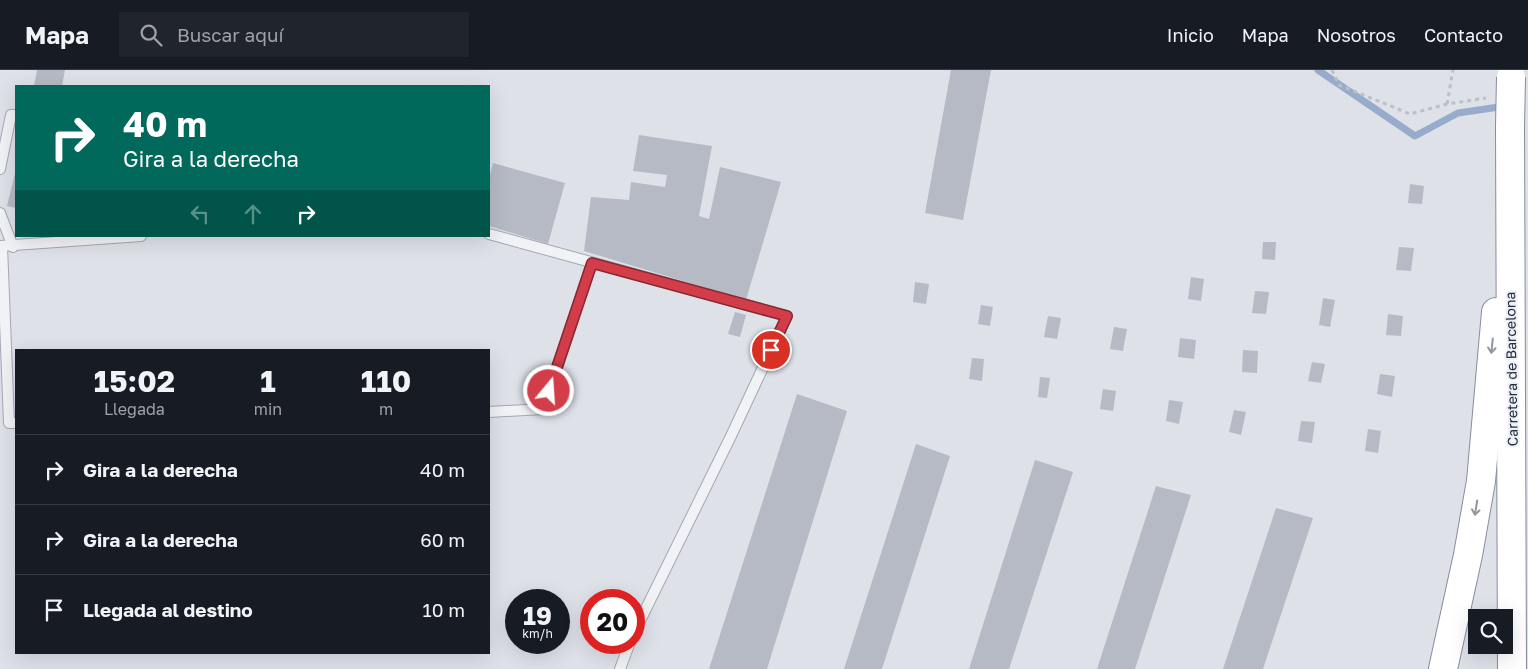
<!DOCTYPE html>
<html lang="es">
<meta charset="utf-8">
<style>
body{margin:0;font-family:"Golos Text",sans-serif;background:#20242c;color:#f1f3f6;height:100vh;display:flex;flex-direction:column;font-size:19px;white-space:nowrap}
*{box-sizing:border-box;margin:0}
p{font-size:16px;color:#9ea1a6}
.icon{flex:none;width:28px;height:28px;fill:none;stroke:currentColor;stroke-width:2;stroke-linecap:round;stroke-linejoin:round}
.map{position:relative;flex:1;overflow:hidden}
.panel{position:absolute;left:15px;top:279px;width:475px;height:305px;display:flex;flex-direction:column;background:#171b24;border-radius:0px;box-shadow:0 5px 20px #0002}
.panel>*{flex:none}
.hud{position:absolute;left:15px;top:15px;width:475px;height:152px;border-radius:0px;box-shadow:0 5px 20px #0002;background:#00695c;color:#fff;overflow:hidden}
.controls{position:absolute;left:1468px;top:539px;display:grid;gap:10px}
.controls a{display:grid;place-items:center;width:45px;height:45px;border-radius:0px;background:#171b24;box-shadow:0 5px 20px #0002;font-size:25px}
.speed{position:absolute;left:505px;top:519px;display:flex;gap:10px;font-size:25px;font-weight:700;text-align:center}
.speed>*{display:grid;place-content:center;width:65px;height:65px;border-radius:50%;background:#171b24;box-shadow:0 5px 20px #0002;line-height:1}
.speed small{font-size:12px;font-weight:400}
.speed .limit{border:8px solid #d22;background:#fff;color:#111}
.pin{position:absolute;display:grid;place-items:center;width:42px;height:42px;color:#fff;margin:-21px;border:2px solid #fff;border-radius:50%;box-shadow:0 1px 5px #0007}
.me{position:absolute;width:55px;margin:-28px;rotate:18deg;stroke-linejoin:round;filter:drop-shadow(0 0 4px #0008)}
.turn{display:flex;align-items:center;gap:18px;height:105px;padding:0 25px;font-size:22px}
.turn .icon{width:65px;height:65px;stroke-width:2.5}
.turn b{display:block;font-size:35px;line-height:42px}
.lanes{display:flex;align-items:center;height:48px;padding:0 25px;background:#0003;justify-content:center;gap:25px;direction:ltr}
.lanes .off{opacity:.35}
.eta{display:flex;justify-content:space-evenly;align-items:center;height:85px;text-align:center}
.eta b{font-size:30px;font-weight:700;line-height:35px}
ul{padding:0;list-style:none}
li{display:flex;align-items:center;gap:15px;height:70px;padding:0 25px;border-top:1px solid #363941}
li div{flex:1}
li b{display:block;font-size:19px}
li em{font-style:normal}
header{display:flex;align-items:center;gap:30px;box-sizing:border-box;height:70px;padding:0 25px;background:#171b24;border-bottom:1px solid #363941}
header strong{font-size:24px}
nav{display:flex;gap:28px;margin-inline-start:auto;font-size:18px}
.search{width:350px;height:45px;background:#20242c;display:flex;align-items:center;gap:12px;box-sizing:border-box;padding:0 18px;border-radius:0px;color:#9ea1a6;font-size:19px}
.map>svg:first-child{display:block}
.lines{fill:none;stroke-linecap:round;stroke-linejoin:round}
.stream{stroke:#97acca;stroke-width:7}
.building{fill:#b5bac5}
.service-casing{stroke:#a3a8b2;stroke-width:12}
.trunk-casing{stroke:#858d9f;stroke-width:30}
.path{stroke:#bcbfc6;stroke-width:3;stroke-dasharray:4 4;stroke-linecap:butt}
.service{stroke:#f1f2f6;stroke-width:10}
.trunk{stroke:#fff;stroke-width:28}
.trunk-bridge-casing{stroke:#858d9f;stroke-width:30;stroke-linecap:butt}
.trunk-bridge{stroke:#fff;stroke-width:28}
.oneway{stroke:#92969f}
.route-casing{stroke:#892830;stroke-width:12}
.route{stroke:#d33d4a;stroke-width:9}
.labels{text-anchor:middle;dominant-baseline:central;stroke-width:4;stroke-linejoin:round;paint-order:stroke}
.street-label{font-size:14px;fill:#262e3f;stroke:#edf0f6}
</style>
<header>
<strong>Mapa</strong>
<div class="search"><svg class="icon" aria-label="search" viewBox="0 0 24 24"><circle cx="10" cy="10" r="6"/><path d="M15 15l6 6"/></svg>Buscar aquí</div>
<nav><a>Inicio</a><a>Mapa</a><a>Nosotros</a><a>Contacto</a></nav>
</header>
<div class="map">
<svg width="1528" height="599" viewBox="0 0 1528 599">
<rect width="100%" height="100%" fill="#dee1e8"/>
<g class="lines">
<path class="stream" d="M1318,0l97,66 43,-23 48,-7"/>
</g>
<g class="building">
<path d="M37,0h28l-3,16h-28z"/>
<path d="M951,0h40l-28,150 -38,-7z"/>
<path d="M639,65l73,11 -13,70 10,3 11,-52 61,15 -35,118 -162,-49 7,-54 38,3 2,-18 34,5 2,-12 -34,-4z"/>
<path d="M493,93l72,20 -17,61 -59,-18v-47z"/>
<path d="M16,99v39l-9,-2z"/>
<path d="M1410,114l14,2 -2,18 -14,-1z"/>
<path d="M1263,172h13l-1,18 -13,-1z"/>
<path d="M1399,177l15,1 -3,23 -15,-1z"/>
<path d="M1191,207l13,2 -3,22 -13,-2z"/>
<path d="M915,212l14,2 -3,20 -13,-2z"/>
<path d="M1255,221l14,1 -3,22 -14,-1z"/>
<path d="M1323,228l12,2 -5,27 -11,-2z"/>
<path d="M981,235l12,2 -3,19 -12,-2z"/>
<path d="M735,242l11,3 -6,22 -12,-3z"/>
<path d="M1388,244l15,2 -2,20 -15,-1z"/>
<path d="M1048,246l13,2 -4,21 -13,-2z"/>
<path d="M1114,257l13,2 -4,22 -13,-2z"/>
<path d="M1180,268l16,2 -2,19 -16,-2z"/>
<path d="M1243,280l15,1 -1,22 -15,-1z"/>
<path d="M972,288l12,1 -2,22 -13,-2z"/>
<path d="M1312,292l13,2 -4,19 -13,-2z"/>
<path d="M1380,304l15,2 -3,21 -15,-3z"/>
<path d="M1040,307l10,1 -3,20 -9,-1z"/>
<path d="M1103,319l13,2 -3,20 -13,-2z"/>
<path d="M797,324l50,17 -80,258h-58z"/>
<path d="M1169,330l14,2 -4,22 -13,-3z"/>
<path d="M1234,340l12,2 -5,23 -12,-3z"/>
<path d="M1301,351l14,1 -3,21 -14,-2z"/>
<path d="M1368,359l13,2 -3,22 -13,-2z"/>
<path d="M916,374l34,12 -68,213h-38z"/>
<path d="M1035,390l38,12 -64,197h-40z"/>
<path d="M1156,416l35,9 -56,174h-38z"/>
<path d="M1276,438l37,10 -50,151h-40z"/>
</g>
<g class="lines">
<defs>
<g id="service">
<path d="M0,99l11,-54h5"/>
<path d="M0,143l13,34"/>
<path d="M489,164l298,82 -56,120 -97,197"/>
<path d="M0,176l141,-10"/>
<path d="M2,176l7,177h7"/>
<path d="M489,342l54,-3 49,-146"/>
<path d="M620,599l10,-27"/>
</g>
<g id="trunk">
<path d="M1510,56l2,543"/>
<path d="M1443,599l25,-114 13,-74 15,-169"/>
</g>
</defs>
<use href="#service" class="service-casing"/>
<use href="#trunk" class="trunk-casing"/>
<g class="path">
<path d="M1332,0l7,15 71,29 37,-10 39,-6"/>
<path d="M1447,34l6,-34"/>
</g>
<use href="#service" class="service"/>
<use href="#trunk" class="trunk"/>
<defs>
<path id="trunk-bridge" d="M1510,56l1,-49"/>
</defs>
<use href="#trunk-bridge" class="trunk-bridge-casing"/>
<use href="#trunk-bridge" class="trunk-bridge"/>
</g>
<defs><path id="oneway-shaft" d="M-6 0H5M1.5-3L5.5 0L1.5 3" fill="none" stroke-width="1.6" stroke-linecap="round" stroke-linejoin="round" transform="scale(1.25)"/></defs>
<g class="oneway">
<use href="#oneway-shaft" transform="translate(1492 276) rotate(96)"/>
<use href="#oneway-shaft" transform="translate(1476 438) rotate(99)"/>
</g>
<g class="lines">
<defs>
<path id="route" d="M549,321l43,-128 195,53 -16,34"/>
</defs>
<use href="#route" class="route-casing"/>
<use href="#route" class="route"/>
</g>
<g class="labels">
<g class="street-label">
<text transform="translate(1511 299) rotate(-91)">Carretera de Barcelona</text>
</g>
</g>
</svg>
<div class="controls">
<a><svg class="icon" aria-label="search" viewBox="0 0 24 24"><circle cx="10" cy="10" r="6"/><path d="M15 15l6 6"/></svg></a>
</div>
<div class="speed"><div>19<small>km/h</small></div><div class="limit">20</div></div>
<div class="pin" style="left:771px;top:280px;background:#d93025"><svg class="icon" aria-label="arrive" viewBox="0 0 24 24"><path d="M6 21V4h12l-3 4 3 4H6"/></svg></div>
<svg class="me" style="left:549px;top:321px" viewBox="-20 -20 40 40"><circle r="17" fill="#d33d4a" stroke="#fff" stroke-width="3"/><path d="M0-11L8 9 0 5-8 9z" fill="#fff"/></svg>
<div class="hud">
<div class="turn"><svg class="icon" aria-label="right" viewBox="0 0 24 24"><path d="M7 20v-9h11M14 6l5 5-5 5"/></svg><div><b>40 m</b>Gira a la derecha</div></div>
<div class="lanes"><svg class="icon off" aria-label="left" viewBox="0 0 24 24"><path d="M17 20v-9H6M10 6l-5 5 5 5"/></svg><svg class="icon off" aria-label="ahead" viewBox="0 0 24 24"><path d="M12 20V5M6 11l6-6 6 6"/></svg><svg class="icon" aria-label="right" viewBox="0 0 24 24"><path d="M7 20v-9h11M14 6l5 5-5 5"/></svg></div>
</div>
<section class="panel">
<div class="eta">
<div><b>15:02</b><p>Llegada</p></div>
<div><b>1</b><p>min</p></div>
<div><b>110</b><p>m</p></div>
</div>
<ul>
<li><svg class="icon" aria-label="right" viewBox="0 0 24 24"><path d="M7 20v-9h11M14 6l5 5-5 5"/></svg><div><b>Gira a la derecha</b></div><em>40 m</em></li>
<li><svg class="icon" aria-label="right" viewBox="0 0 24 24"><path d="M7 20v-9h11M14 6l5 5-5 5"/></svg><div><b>Gira a la derecha</b></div><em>60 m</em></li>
<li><svg class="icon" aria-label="arrive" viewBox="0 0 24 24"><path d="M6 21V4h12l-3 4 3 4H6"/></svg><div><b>Llegada al destino</b></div><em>10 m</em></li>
</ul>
</section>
</div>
